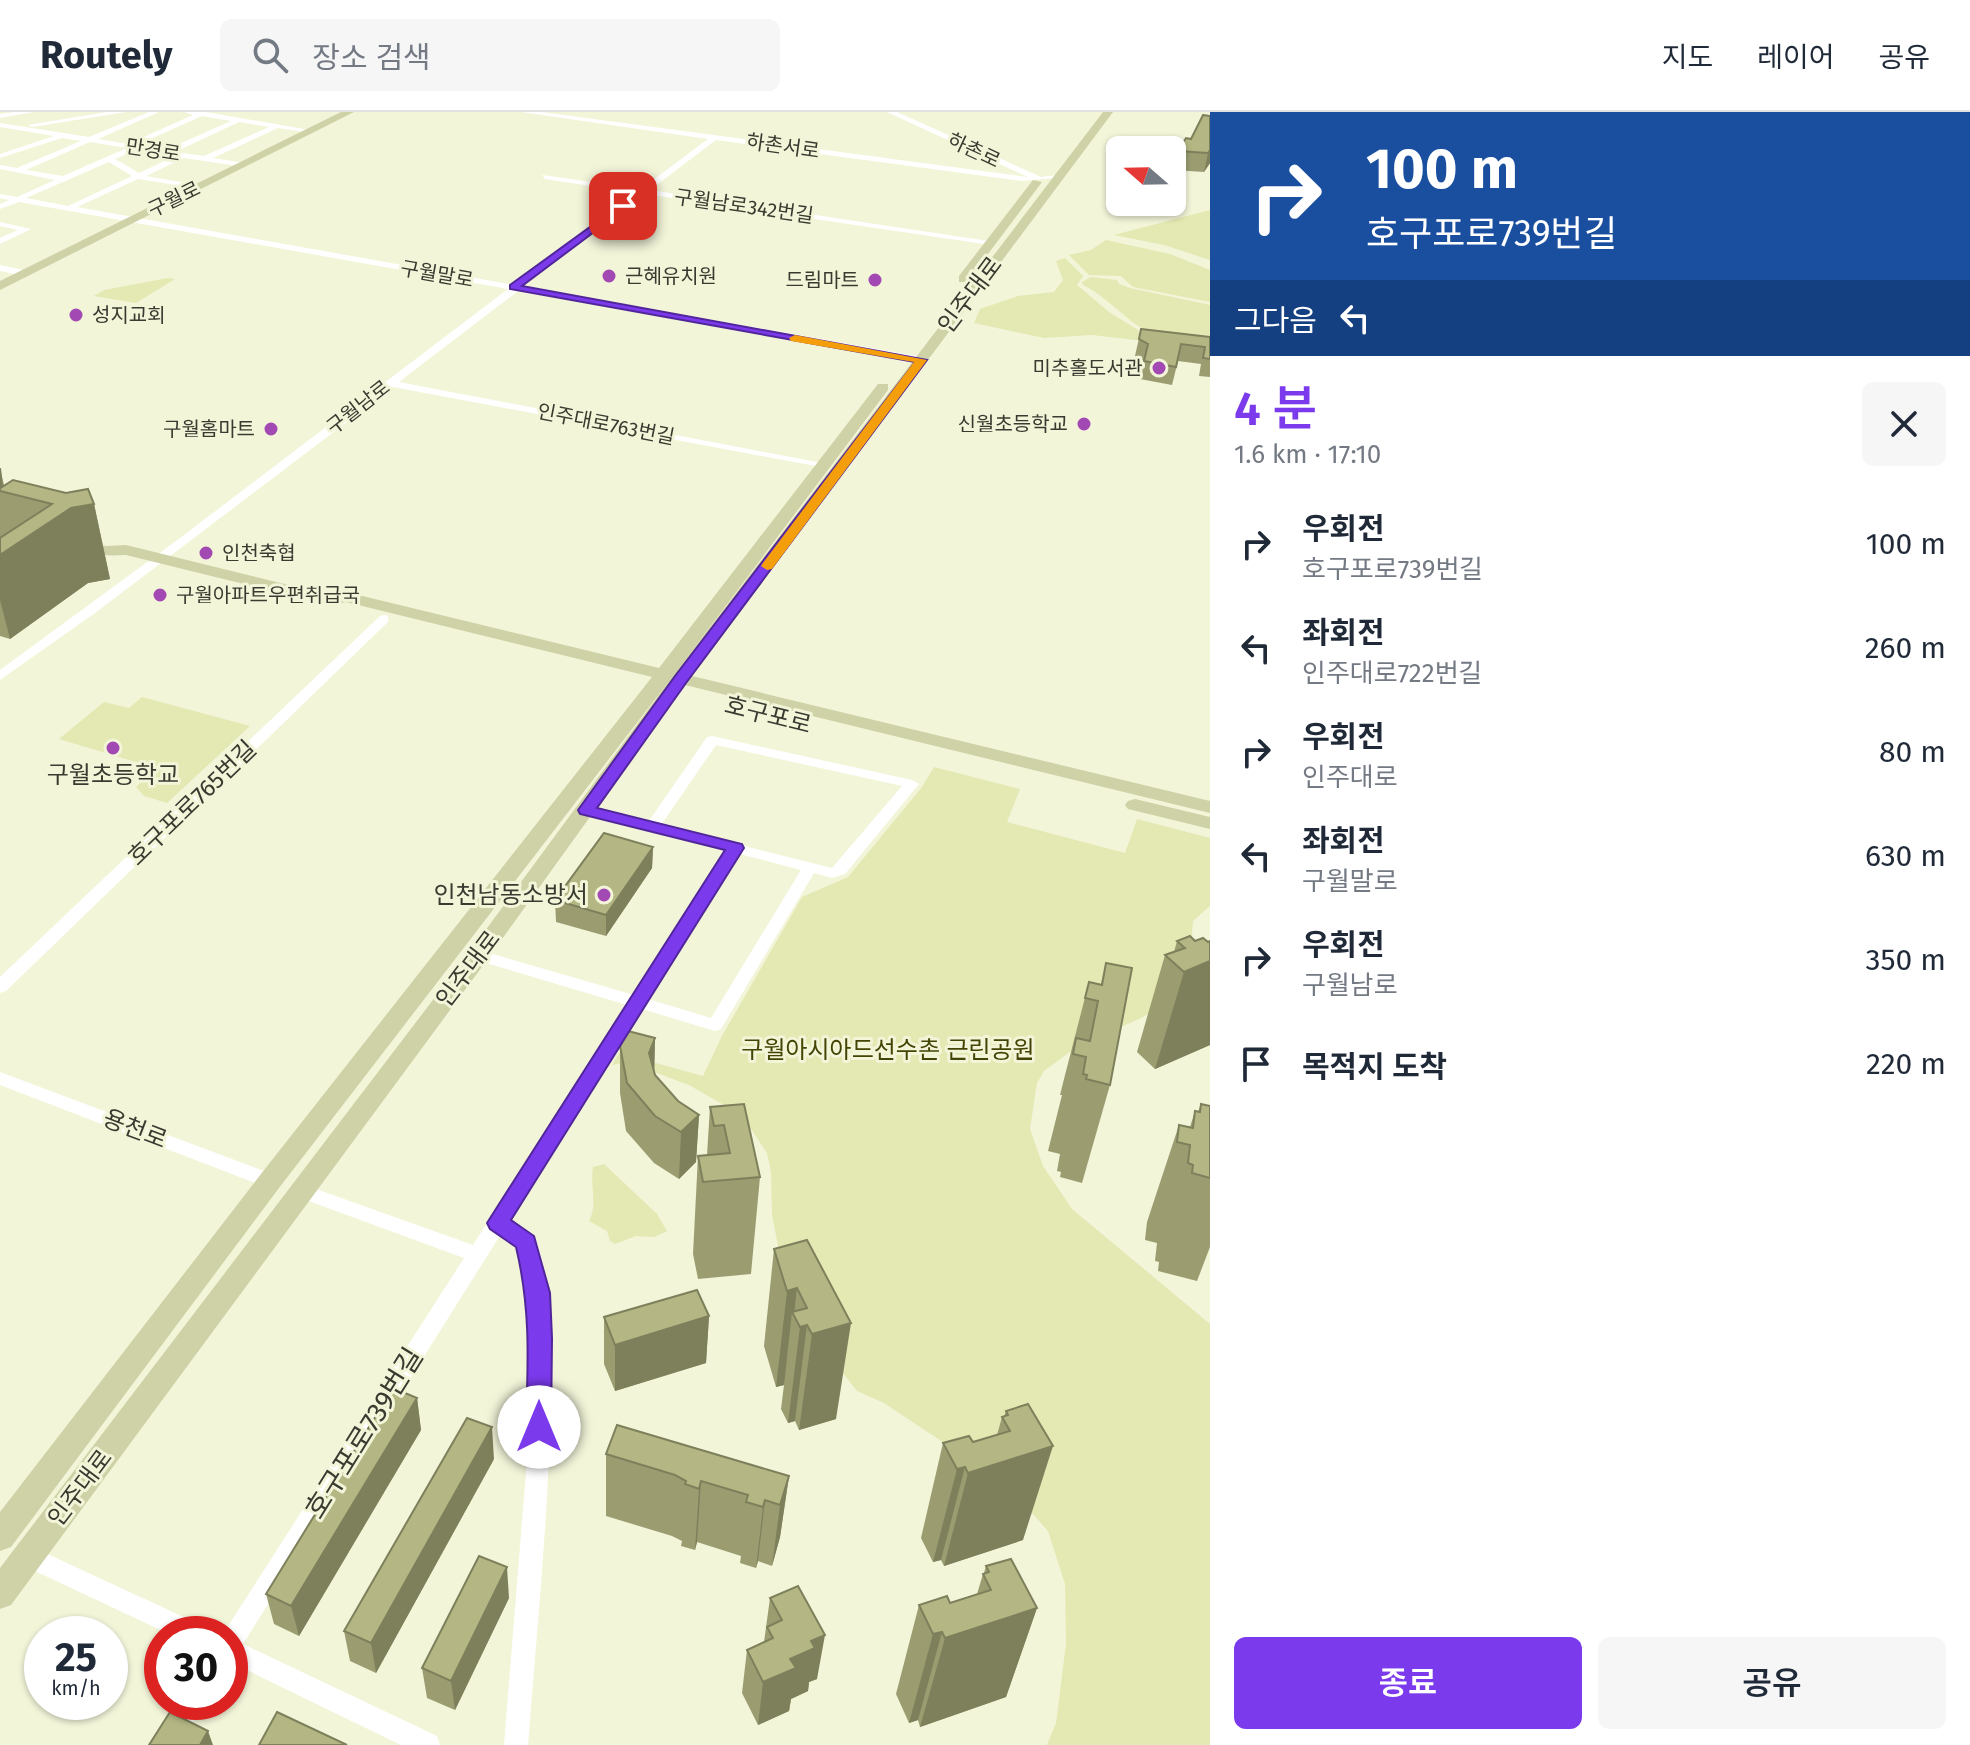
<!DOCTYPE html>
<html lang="ko">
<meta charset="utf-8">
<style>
body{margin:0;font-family:"Fira Sans","Noto Sans KR",sans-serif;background:#f6f6f7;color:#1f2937;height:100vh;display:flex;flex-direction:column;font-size:30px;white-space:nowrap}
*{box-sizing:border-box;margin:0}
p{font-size:26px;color:#747a83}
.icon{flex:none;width:44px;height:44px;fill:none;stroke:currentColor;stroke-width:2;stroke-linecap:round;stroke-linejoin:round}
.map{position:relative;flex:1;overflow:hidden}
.side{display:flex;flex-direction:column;background:#fff;width:760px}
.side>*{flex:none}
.guide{background:#1a4fa0;color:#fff;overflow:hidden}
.needle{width:52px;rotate:290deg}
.tools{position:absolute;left:1106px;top:24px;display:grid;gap:16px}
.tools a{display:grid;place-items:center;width:80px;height:80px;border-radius:12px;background:#fff;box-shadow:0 2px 6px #0004;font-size:40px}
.speed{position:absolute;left:24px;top:1504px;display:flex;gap:16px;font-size:40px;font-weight:700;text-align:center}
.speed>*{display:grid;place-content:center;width:104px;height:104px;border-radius:50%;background:#fff;box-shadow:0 2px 6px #0004;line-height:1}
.speed small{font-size:20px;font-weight:400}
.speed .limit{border:12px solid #d22;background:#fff;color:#111}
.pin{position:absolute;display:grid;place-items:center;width:68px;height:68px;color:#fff;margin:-34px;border-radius:16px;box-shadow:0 4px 12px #0006}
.me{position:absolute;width:88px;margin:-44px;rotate:0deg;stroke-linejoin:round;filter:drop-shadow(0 0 6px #0008)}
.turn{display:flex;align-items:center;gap:28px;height:168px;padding:0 24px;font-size:36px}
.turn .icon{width:104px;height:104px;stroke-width:2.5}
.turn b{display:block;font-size:56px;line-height:68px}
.then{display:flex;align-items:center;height:76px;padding:0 24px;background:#0003;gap:16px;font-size:30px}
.round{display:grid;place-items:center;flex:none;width:84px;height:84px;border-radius:12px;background:#f6f6f7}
.headline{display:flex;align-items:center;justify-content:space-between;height:136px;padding:0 24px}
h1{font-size:48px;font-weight:600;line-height:60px;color:#7c3aed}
.action{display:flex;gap:16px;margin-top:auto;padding:16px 24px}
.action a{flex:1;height:92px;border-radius:12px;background:#7c3aed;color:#fff;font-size:32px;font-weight:600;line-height:92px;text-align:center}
.action a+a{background:#f6f6f7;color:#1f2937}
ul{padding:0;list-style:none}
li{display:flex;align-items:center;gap:24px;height:104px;padding:0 24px}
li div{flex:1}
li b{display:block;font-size:30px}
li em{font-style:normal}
header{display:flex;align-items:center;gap:48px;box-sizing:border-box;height:112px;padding:0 40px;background:#fff;border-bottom:2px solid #e0e1e3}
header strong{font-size:38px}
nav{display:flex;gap:44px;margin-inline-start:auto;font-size:28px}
.search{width:560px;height:72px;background:#f6f6f7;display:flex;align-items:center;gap:20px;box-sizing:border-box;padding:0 28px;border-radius:12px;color:#747a83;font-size:30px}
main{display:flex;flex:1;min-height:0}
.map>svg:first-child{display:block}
.green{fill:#e4e8b2}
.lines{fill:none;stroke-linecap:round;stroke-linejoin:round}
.minor{fill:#fff;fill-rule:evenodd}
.major{fill:#cfd1a7;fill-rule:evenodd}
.wall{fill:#9b9d71}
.shaded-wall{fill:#7e805c}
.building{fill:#b4b783;stroke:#7e805c;stroke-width:2}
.route{fill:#7c3aed;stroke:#51269a;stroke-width:2}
.slow{fill:#f59e0b}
.poi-dot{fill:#a349b4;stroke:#f3f5d9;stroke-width:3}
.labels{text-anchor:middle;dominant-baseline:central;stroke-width:6;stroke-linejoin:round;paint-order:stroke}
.far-street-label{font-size:20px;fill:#3a3b30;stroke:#f3f5d9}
.far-poi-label{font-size:20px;fill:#3a3b30;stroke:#f3f5d9;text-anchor:start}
.street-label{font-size:24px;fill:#3a3b30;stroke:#f3f5d9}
.poi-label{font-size:24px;fill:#3a3b30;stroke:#f3f5d9}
.park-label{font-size:24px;fill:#444504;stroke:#f3f5d9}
.near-street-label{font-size:28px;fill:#3a3b30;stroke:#f3f5d9}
</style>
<header>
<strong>Routely</strong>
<div class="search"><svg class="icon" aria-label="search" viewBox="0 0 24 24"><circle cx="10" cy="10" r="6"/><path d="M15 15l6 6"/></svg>장소 검색</div>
<nav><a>지도</a><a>레이어</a><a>공유</a></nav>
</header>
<main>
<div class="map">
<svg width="1210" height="1633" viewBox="0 0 1210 1633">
<rect width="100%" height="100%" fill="#f3f5d9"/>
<g class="green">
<path d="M1210,98v50l-46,-15 -50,-10z"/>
<path d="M1106,128l64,14 40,16v32l-77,-15 -12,-11 -32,-1 -20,-20 22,-5z"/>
<path d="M1065,146l18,18 -6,9 32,27 29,18 6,11 -52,-6 -48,3 -70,-15 6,-14 38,-13 36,-4 9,-12 -7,-19z"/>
<path d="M1091,165l26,3 2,4 11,4 80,17v45c-18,-5 -38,-8 -55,-15 -27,-11 -45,-37 -72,-50l-1,-3z"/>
<path d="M168,166l7,1 -39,24 -42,-7 10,-6z"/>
<path d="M142,585l108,29 -83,77 -23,-7 -8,-9 20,-19 -97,-29 45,-37 25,6z"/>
<path d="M934,655l86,22 -13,33 118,31 12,-34 73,19v68l-17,15 -4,48 -28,37 -20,12 -63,28 -34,25 -7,12 -7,46 13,37 29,43 138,115v421h-163l9,-22 10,-79 -1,-60 -17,-53 -42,-47 -122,-81 -27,-12 -41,-52 -30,-53 -14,-71 -1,-43 -4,-19 -18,-27 -13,-14 -47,-27 -62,-23 -15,3 7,-12 84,23 19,-40 80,-139 46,-20 74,-90z"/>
<path d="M604,1052l53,50 10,17 -13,6 -18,-1 -21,8 -5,-3 -3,-10 -18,-10c9,-16 1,-34 4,-54z"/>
</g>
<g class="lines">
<g class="minor">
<path d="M14,0h20l-34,6v-4z"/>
<path d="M107,0h19l-94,15 -4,-2z"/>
<path d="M149,0h10l-61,27 30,5 65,-29 -9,-3h22l109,19 -4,2 -33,-5 -65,30 32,5v4l-61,-9 -38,18 51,9 3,4 -62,-10 -61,28 437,78 122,-92 -91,-14 -3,-4 99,14 67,-50 -187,-27h20l487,65 -141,-65h10l144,65 18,-2 4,2 -41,4 -306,-41 -66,50 345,52 -4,3 -346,-51 -122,92 399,71 3,1v4l-407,-71 -119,91 423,81 5,3 -1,2 -433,-81 -298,226 -95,67v-10l176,-129 332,-252 -489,-87 -19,7v-5l9,-4 -9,-2v-4l17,3 38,-17 -55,-11v-4l17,3 64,-27 -19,-3 -62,20v-4l54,-18 -54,-9v-4l89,14zM202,4l29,5 -65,29 -29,-5zM239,10l30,5 -65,29 -29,-4zM90,30l37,6 -64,28 -37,-6zM136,38l39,6 -36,17 -24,-14zM109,50l23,14 -64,30 -42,-8z"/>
<path d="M0,110l31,7 -31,15v-6l18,-8 -18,-4z"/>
<path d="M0,153l28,6 1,2 -4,3 -25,-5z"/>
<path d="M384,503l4,1v6l-382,369 -6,2v-16l380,-361z"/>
<path d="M712,624l200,44 7,4 -74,90 -13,4 -18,-5 -93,156 -6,2 -73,-22 -132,211c10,5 23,12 27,23 17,48 14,101 14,151 -2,117 -14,234 -23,351h-24l24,-298 3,-109 -3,-45 -10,-46 -17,-13 -258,410 194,92 3,9h-39l-171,-83v-28h-7l241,-376 -169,-62 -2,-5 2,-5 7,-2 171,61 154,-240 -154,-46 -2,-4 8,-5 155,45 93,-144 -146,-38 -2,-3 7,-4 63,15 58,-84zM716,633l186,41 -70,82 -171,-43zM740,742l61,16 -90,148 -63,-19z"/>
<path d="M0,960l277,104 2,5 -2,5 -7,2 -7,-2 -263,-101z"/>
<path d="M28,1433l175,81 4,8h-38l-149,-70 -3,-8 3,-8z"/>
<path d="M179,1590h26l-25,43h-26z"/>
</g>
<g class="major">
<path d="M341,0h13l-354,178v-9z"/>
<path d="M1103,0h10l-421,564 518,125v12l-525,-128 -198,275 -476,645 -11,4v-41l471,-618 198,-269 -390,507 -268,359 -11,4v-39l261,-338 391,-497 -306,-75 -17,3 -203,-50c-18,1 -44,1 -58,-11l2,-3 37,5 19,-1 203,50 17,-3 313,76 219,-284h10v6l-212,282z"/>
<path d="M1033,68l9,2 -75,100h-8v-6z"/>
<path d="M1135,687l75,18v12l-82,-20 -3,-4 3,-4z"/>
</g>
</g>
<g class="wall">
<path d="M1210,4v47l-6,9 -30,-2 4,-19 13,-12z"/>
<path d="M1141,217l69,8v40l-11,-1 2,-12 -23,-3 -6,24 -32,-6 4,-18 -9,-5z"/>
<path d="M0,356l4,17 90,19 16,75 -22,4 -78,56 -10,-3z"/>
<path d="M653,735l-1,21 -46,68 -50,-14 -1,-22z"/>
<path d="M1177,829h33v104l-55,24 -18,-17 28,-97 9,-3z"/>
<path d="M1106,851l4,122 -28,98 -22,-6 1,-5 -4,-1 3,-17 -12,-3 14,-56h-2l4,-16 25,-97 12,2z"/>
<path d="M655,926l-1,34 1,3 23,26 21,14 -3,47 -17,17 -25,-16 -28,-32 -6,-38v-47z"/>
<path d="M1201,992l9,2v141l-13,34 -39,-10 1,-9 -4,-1 2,-18 -12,-3 2,-18 32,-97 11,2 5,-16 3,1z"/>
<path d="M710,995l50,70 -9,97 -53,5 -5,-25 5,-98 9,-1z"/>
<path d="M807,1128l29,179 -37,11 -4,-9 -7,2 -7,-14 3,-24 -8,2 -12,-41 10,-97z"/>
<path d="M709,1204l-3,47 -91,28 -11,-27v-47z"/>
<path d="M417,1286l4,32 -122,206 -25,-12 -8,-30z"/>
<path d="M1028,1292l-5,136 -79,26 -3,-6 -8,2 -12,-24 22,-95 30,-1 24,-7 5,-18h2l2,-6z"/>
<path d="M606,1342l183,22 -9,61 -8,29 -14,-5 -2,7 -16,-5 1,-7 -44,-14 -2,8 -14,-4 1,-5 -10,-5 -66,-20z"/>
<path d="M494,1347l-118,214 -26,-12 -6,-30z"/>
<path d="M986,1454l51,42 -31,89 -86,30 -2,-7 -9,3 -13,-29 23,-89 31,-2 27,-9 6,-20 1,-1z"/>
<path d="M509,1486l-54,112 -28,-12 -5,-30z"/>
<path d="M770,1486l47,81 -8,3 -1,9 -17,8 -2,12 -31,14 -16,-32 5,-43 17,-8z"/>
</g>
<g class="shaded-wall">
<path d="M1210,38v13l-6,9 4,-19z"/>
<path d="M94,392l16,75 -22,4 -78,56 -10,-39v-45l71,-47z"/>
<path d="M653,735l-1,21 -46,68v-21z"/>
<path d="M1210,849v84l-55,24 29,-97z"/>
<path d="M655,926l-1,47 -5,-32z"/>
<path d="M699,1003l-3,47 -17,17 2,-47z"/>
<path d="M797,1176l-3,27 -2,-3 -8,73 -8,2 11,-96z"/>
<path d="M709,1204l-3,47 -91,28v-46z"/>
<path d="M851,1211l-15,96 -37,11 13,-96z"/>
<path d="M807,1213l-12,96 -7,2 12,-96z"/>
<path d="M417,1286l4,32 -122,206 -8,-30z"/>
<path d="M492,1315l2,32 -118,214 -5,-30z"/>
<path d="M1053,1334l-30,94 -79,26 24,-93z"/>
<path d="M965,1355l-24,93 -8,2 24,-93z"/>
<path d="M789,1364l-9,61 -8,29 8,-61z"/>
<path d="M701,1369l-4,61 -2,8 4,-61z"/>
<path d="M765,1388l-7,61 -2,7 7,-61z"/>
<path d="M507,1455l2,31 -54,112 -4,-29z"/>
<path d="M1037,1496l-31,89 -86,30 25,-89z"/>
<path d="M942,1520l-24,88 -9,3 24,-89z"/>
<path d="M825,1523l-8,44 -8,3 -1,9 -17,8 -2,12 -31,14 5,-43 48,-41z"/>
<path d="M208,1619l5,14h-13z"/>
</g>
<g class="building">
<path d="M1203,3l7,1v34l-2,3 -30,-2 8,-13 5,1z"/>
<path d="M1141,217l69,8v22l-7,-1 2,-11 -24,-3 -5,23 -32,-6 4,-17 -9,-5z"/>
<path d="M0,356l2,19 11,-7 53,13 22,-4 6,15 -23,4 -71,47v-17l52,-34 -52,-13z"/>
<path d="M604,721l49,14 -47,68 -51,-15z"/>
<path d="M1190,824l5,5 8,-3 5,4 2,-1v20l-26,11 -19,-17 20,-7 -8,-7z"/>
<path d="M1106,851l26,5 -22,117 -24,-6 1,-4 -4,-1 3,-17 -13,-3 3,-16 14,3 8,-40 -13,-3 4,-16 13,3z"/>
<path d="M628,919l27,7 -6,15 6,22 23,26 21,14 -18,17 -26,-16 -28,-33 -7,-37z"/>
<path d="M744,992l16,73 -57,5 -5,-26 32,-3 -6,-28 -10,1 -4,-19z"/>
<path d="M1201,992l9,2v72l-18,-5 1,-8 -5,-2 2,-18 -13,-3 2,-17 14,3 2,-17 5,1z"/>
<path d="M807,1128l44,83 -39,11 -5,-9 -7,2 -8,-15 15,-4 -10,-20 -10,3 -13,-42z"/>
<path d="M697,1178l12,26 -94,29 -11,-28z"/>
<path d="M393,1276l24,10 -126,208 -25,-12z"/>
<path d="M1028,1292l25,42 -85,27 -3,-6 -8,2 -14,-26 26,-7 4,6 37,-11 -8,-14 6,-2 -2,-4z"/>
<path d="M467,1306l25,9 -121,216 -27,-12z"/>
<path d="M617,1313l172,51 -9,29 -15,-5 -2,7 -17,-5 2,-7 -47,-14 -2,8 -14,-5 1,-3 -11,-6 -69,-21z"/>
<path d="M479,1444l28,11 -56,114 -29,-13z"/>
<path d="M1011,1447l26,49 -92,30 -3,-6 -9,2 -14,-29 28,-9 3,7 41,-13 -8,-16 6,-2 -3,-6z"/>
<path d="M798,1474l27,49 -14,6 4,7 -25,11 6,9 -33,14 -16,-32 26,-12 -6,-11 15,-7 -12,-22z"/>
<path d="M170,1600l38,19 -8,14h-51z"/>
<path d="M277,1600l70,33h-88z"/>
</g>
<path class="route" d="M623,91l3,5 -104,78 405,74 -241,323 -89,125 145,36 2,4 -233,372 23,16 16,57 2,45 -1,89 -4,8 -8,3 -9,-3 -4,-8c2,-65 5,-117 -10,-180l-26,-18 -3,-6 238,-373 -145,-36 -2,-4 97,-134 240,-314 -405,-73v-4z"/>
<path class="slow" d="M795,223l132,25 -155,209 -5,1 -6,-4 2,-3 151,-201 -123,-21 -2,-3z"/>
<g class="poi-dot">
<circle cx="609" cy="164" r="8"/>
<circle cx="875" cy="168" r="8"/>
<circle cx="76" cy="203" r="8"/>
<circle cx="1159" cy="256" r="8"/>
<circle cx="1084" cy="312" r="8"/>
<circle cx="271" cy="317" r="8"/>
<circle cx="206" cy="441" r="8"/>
<circle cx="160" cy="483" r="8"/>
<circle cx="113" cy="636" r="8"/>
<circle cx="604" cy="783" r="8"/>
</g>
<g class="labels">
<g class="far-street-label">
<text transform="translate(783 34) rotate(8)">하촌서로</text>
<text transform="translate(153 38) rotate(9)">만경로</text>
<text transform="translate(974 38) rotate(25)">하촌로</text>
<text transform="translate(174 87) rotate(-26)">구월로</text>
<text transform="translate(744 94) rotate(8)">구월남로342번길</text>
<text transform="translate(437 162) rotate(10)">구월말로</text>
<text transform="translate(358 295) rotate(-38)">구월남로</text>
<text transform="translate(606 312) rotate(11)">인주대로763번길</text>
</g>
<g class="far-poi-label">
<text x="625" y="164">근혜유치원</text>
<text x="859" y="168" text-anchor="end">드림마트</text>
<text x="92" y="203">성지교회</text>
<text x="1143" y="256" text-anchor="end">미추홀도서관</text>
<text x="1068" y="312" text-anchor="end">신월초등학교</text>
<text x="255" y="317" text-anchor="end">구월홈마트</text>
<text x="222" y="441">인천축협</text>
<text x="176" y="483">구월아파트우편취급국</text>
</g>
<g class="street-label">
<text transform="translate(970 183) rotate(-53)">인주대로</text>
<text transform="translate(768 603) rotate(14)">호구포로</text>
<text transform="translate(192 691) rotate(-44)">호구포로765번길</text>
<text transform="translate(468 857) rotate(-53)">인주대로</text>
<text transform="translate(135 1017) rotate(21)">용천로</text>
<text transform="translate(80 1376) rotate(-53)">인주대로</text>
</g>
<g class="poi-label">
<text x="113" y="663">구월초등학교</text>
<text x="588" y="783" text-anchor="end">인천남동소방서</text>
</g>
<g class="park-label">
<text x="888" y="938">구월아시아드선수촌 근린공원</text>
</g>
<g class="near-street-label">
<text transform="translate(364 1321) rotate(-58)">호구포로739번길</text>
</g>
</g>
</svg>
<div class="tools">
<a><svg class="needle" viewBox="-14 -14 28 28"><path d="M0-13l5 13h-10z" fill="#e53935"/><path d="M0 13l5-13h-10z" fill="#747a83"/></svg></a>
</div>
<div class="speed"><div>25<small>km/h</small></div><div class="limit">30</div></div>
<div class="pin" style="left:623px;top:94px;background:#d93025"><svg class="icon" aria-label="arrive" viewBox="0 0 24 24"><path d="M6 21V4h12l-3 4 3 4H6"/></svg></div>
<svg class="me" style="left:539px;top:1315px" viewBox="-20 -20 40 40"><circle r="19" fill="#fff"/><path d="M0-13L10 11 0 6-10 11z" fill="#7c3aed"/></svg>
</div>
<section class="side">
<div class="guide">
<div class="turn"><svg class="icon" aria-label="right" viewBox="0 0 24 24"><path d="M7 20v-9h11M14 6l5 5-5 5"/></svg><div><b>100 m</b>호구포로739번길</div></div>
<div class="then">그다음<svg class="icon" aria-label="left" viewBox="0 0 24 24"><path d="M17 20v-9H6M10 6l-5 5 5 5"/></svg></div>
</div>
<div class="headline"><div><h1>4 분</h1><p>1.6 km · 17:10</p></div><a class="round"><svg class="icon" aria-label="close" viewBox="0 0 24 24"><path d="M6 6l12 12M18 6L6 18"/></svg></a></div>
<ul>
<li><svg class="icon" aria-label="right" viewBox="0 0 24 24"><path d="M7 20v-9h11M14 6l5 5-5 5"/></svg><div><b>우회전</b><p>호구포로739번길</p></div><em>100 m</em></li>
<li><svg class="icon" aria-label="left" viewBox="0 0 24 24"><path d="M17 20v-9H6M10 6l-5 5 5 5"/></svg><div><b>좌회전</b><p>인주대로722번길</p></div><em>260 m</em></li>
<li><svg class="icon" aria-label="right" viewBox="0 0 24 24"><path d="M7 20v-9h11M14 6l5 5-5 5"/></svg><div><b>우회전</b><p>인주대로</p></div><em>80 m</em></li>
<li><svg class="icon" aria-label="left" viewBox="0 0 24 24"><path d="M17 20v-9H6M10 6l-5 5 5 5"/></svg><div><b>좌회전</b><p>구월말로</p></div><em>630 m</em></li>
<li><svg class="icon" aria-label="right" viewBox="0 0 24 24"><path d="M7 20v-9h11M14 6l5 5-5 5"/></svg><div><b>우회전</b><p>구월남로</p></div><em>350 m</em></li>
<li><svg class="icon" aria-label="arrive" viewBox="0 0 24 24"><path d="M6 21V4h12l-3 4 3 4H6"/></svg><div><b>목적지 도착</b></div><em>220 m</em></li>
</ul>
<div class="action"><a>종료</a><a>공유</a></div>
</section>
</main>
